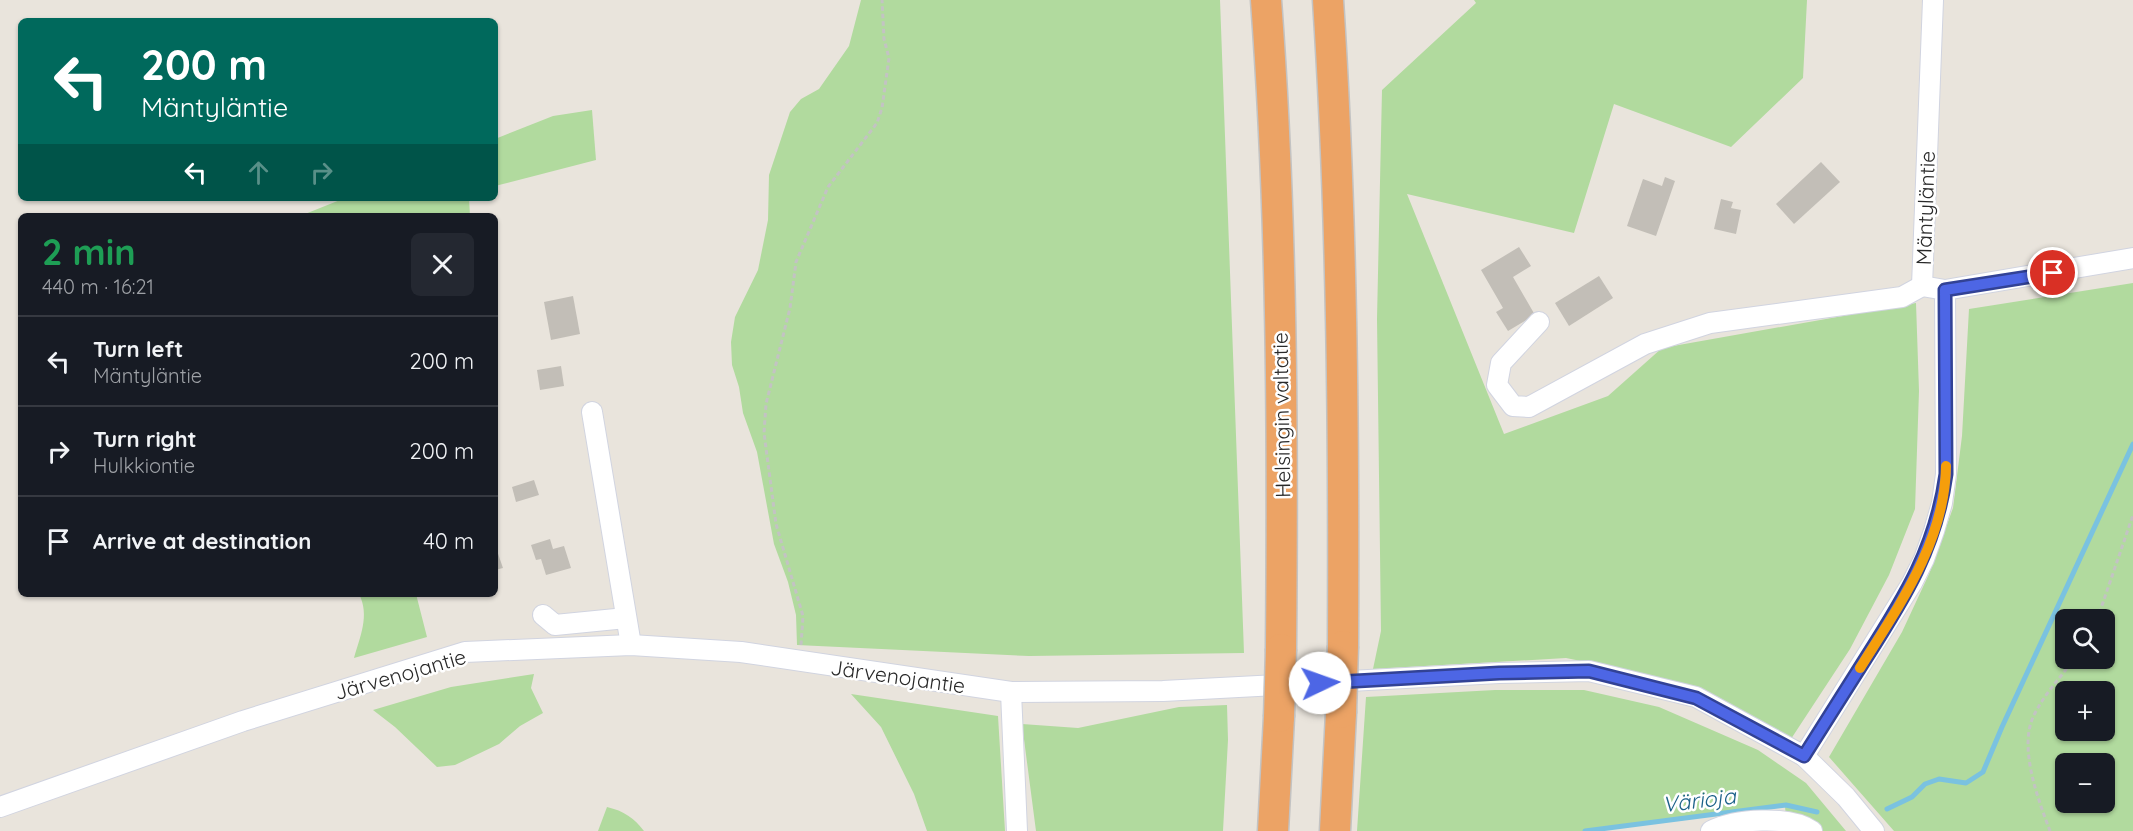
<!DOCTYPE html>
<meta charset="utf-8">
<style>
body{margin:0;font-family:Quicksand,sans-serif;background:#242831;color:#f1f3f6;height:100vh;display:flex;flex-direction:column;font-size:22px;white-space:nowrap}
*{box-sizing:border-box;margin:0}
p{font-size:20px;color:#9ea1a6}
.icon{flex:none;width:33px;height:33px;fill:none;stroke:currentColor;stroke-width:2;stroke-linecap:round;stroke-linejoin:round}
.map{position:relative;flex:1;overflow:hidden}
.panel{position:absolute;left:18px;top:213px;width:480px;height:384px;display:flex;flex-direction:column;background:#171b24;border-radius:9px;box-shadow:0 2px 4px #0004}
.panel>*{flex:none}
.banner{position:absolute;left:18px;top:18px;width:480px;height:183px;border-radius:9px;box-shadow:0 2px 4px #0004;background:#00695c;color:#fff;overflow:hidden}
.tools{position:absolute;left:2055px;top:609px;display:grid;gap:12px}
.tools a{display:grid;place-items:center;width:60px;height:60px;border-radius:9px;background:#171b24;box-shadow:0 2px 4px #0004;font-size:30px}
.pin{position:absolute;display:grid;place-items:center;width:51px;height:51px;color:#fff;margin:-26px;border:3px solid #fff;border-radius:50%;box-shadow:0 2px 6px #0007}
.me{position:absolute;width:66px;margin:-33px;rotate:87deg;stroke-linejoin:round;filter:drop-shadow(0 0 4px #0008)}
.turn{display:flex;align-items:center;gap:21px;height:126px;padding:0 24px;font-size:27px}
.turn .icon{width:78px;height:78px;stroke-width:2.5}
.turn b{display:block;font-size:42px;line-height:51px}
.lanes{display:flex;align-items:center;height:57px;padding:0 24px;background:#0003;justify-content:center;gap:30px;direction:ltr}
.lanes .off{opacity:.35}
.round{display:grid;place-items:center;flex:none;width:63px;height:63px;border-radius:9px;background:#242831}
.overview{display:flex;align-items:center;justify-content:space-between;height:102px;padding:0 24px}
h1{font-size:36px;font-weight:700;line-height:45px;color:#1e9e55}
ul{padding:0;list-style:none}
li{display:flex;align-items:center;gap:18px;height:90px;padding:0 24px;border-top:2px solid #363941}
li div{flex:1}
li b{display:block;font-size:22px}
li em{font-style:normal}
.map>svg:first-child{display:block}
.green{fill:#b1da9e;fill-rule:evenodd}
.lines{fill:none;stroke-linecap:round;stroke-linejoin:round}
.stream{stroke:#7ac2e0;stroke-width:5}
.building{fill:#c2beb7}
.minor-casing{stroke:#d1d4e0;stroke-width:22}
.highway-casing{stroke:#c3c3c3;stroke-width:33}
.path{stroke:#c3c3c3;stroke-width:3;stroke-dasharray:4.5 3;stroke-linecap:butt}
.minor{stroke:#fff;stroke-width:20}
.highway{stroke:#eca365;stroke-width:30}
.highway-bridge-casing{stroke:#c3c3c3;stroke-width:33;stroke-linecap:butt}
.highway-bridge{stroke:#eca365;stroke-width:30}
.route-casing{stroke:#324295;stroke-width:15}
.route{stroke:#4d66e5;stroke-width:10}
.slow{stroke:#f59e0b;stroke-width:10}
.labels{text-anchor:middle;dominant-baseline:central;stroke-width:5;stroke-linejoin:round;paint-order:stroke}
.street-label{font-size:21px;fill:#292929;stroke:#fff}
.water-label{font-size:22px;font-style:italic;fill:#1c6189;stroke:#fff}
</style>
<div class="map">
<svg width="2133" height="831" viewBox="0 0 2133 831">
<rect width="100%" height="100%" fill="#e9e4dc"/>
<g class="green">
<path d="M861,0h359l24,653 -215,3 -232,-11 -1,-30 -8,-33 -14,-38 -17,-92 -14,-39 -4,-26 -7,-22 -1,-23 4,-25 23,-47 10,-50 1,-45 21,-63 11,-13 18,-10 30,-43z"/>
<path d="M1474,0h333l-4,78 -72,69 -117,-43 -40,129 -167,-39 97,240 104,-38 54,-48 254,-45 3,88 -4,118 -26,66 -39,74 -61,93 -67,-42 -72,-25 -84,-17 -193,11 8,-38 -4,-312 5,-229 94,-87z"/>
<path d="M592,110l4,50 -101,26v-47l58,-23z"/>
<path d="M345,198h124l1,18h-170z"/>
<path d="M2133,283v548h-239l-65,-74 73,-125 27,-58 24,-66 9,-72 7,-127zM2066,620h38v38h-38zM2066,692h38v38h-38zM2066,764h38v38h-38z"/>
<path d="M359,594h57l11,43 -73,21c6,-21 16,-43 5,-64z"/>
<path d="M534,674l-3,14 12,25 -23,13 -21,18 -44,21 -18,2 -42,-40 -22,-17 78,-23z"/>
<path d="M1495,690h89l75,17 99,43 48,33 40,48h-64l4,-10 -1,-16 -200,26h-228l9,-134z"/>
<path d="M851,694l147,22 7,115h-78l-13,-37 -33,-67z"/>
<path d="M1227,705l1,35 -5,91h-187l-14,-107 56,4 101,-21z"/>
<path d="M607,807c17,4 27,11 37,24h-46z"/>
</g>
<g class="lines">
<g class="stream">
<path d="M1887,809l25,-12 13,-13 14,-5 27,4 17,-11 19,-45 131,-283"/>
<path d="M1585,831l201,-26 31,7"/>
</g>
</g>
<g class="building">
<path d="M1821,162l19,20 -46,42 -18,-20z"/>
<path d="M1665,177l10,4 -19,55 -29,-10 16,-47 19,7z"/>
<path d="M1721,199l12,3 -2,6 10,2 -5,24 -22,-5z"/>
<path d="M1519,247l12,19 -18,11 22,38 -27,16 -12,-19 7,-4 -22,-38z"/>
<path d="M1599,276l14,22 -44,28 -14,-23z"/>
<path d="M573,296l7,38 -29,6 -7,-38z"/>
<path d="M561,366l3,20 -24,4 -3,-20z"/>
<path d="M534,480l5,15 -23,7 -4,-15z"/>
<path d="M550,539l3,10 11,-3 7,22 -25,7 -5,-16 -5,1 -5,-15z"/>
<path d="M495,545l8,23 -8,2z"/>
</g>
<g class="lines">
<defs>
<g id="minor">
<path d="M1922,286l11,-286"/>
<path d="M1945,290l188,-32"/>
<path d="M1539,322l-38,41 -4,22 16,21 16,1 116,-63 65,-21 192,-26 20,-11"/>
<path d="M592,412l39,233"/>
<path d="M543,615l12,10 71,-7"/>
<path d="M1011,692l6,139"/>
<path d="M1804,756l108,-173 12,-24 10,-28 8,-28 4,-29 -1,-184 -23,-4"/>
<path d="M0,807l243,-86 222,-69 166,-7 110,7 270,40 152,-1 336,-18 90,-2 107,26 108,59 42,41 28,34"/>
<path d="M1711,831c24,-12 78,-16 101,0"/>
</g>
<g id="highway">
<path d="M1266,0c16,216 17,432 15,649"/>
<path d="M1328,0c14,215 16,431 15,646"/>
<path d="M1273,831l6,-114"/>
<path d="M1335,831l6,-118"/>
</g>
</defs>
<use href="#minor" class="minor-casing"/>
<use href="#highway" class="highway-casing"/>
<g class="path">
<path d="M2097,620l36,-105"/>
<path d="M801,645l2,-29 -27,-92 -12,-91 2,-29 24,-96 6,-46 32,-75 49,-64 5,-15 7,-50 -5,-19 -2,-39"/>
<path d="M2050,831c-12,-32 -32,-84 -16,-116 11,-22 27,-38 41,-57"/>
</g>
<use href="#minor" class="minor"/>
<use href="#highway" class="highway"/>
<defs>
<g id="highway-bridge">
<path d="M1341,713l2,-67"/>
<path d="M1279,717l2,-68"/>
</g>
</defs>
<use href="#highway-bridge" class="highway-bridge-casing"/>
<use href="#highway-bridge" class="highway-bridge"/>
</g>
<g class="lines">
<defs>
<path id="route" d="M1320,683l179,-10 90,-2 107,27 108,58c21,-33 41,-65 62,-98 39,-61 70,-111 80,-184l-1,-184 108,-17"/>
</defs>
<use href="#route" class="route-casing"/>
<use href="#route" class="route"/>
<path class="slow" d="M1860,668c38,-61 85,-126 86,-202"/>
</g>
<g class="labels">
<g class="street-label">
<text transform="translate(1925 208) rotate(-88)">Mäntyläntie</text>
<text transform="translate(1281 415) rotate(-91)">Helsingin valtatie</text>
<text transform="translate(400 674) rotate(-16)">Järvenojantie</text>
<text transform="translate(898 676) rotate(8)">Järvenojantie</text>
</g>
<g class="water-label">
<text transform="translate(1699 800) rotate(-7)">Värioja</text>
</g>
</g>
</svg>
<div class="tools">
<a><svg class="icon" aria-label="search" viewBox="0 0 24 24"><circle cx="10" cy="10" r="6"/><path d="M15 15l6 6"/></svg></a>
<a>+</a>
<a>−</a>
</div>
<div class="pin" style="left:2053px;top:273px;background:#d93025"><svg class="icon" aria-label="arrive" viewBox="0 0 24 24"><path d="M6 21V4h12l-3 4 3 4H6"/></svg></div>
<svg class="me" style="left:1320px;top:683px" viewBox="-20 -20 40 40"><circle r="19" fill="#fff"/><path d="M0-13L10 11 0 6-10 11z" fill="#4d66e5"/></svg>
<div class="banner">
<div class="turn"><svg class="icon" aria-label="left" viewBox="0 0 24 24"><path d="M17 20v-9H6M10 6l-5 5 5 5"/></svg><div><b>200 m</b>Mäntyläntie</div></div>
<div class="lanes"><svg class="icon" aria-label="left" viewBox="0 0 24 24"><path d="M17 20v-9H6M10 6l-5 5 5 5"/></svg><svg class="icon off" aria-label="ahead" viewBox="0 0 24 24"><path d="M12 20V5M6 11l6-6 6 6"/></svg><svg class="icon off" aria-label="right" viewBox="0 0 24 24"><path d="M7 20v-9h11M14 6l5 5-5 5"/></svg></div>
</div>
<section class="panel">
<div class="overview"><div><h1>2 min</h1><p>440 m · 16:21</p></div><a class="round"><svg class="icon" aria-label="close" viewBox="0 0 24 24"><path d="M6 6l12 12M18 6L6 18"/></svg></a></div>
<ul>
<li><svg class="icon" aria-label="left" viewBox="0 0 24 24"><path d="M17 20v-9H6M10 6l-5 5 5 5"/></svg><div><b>Turn left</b><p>Mäntyläntie</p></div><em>200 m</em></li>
<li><svg class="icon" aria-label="right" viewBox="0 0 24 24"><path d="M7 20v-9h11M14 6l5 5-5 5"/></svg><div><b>Turn right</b><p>Hulkkiontie</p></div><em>200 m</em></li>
<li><svg class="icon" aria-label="arrive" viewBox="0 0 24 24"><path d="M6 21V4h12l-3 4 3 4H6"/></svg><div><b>Arrive at destination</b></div><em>40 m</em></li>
</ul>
</section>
</div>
